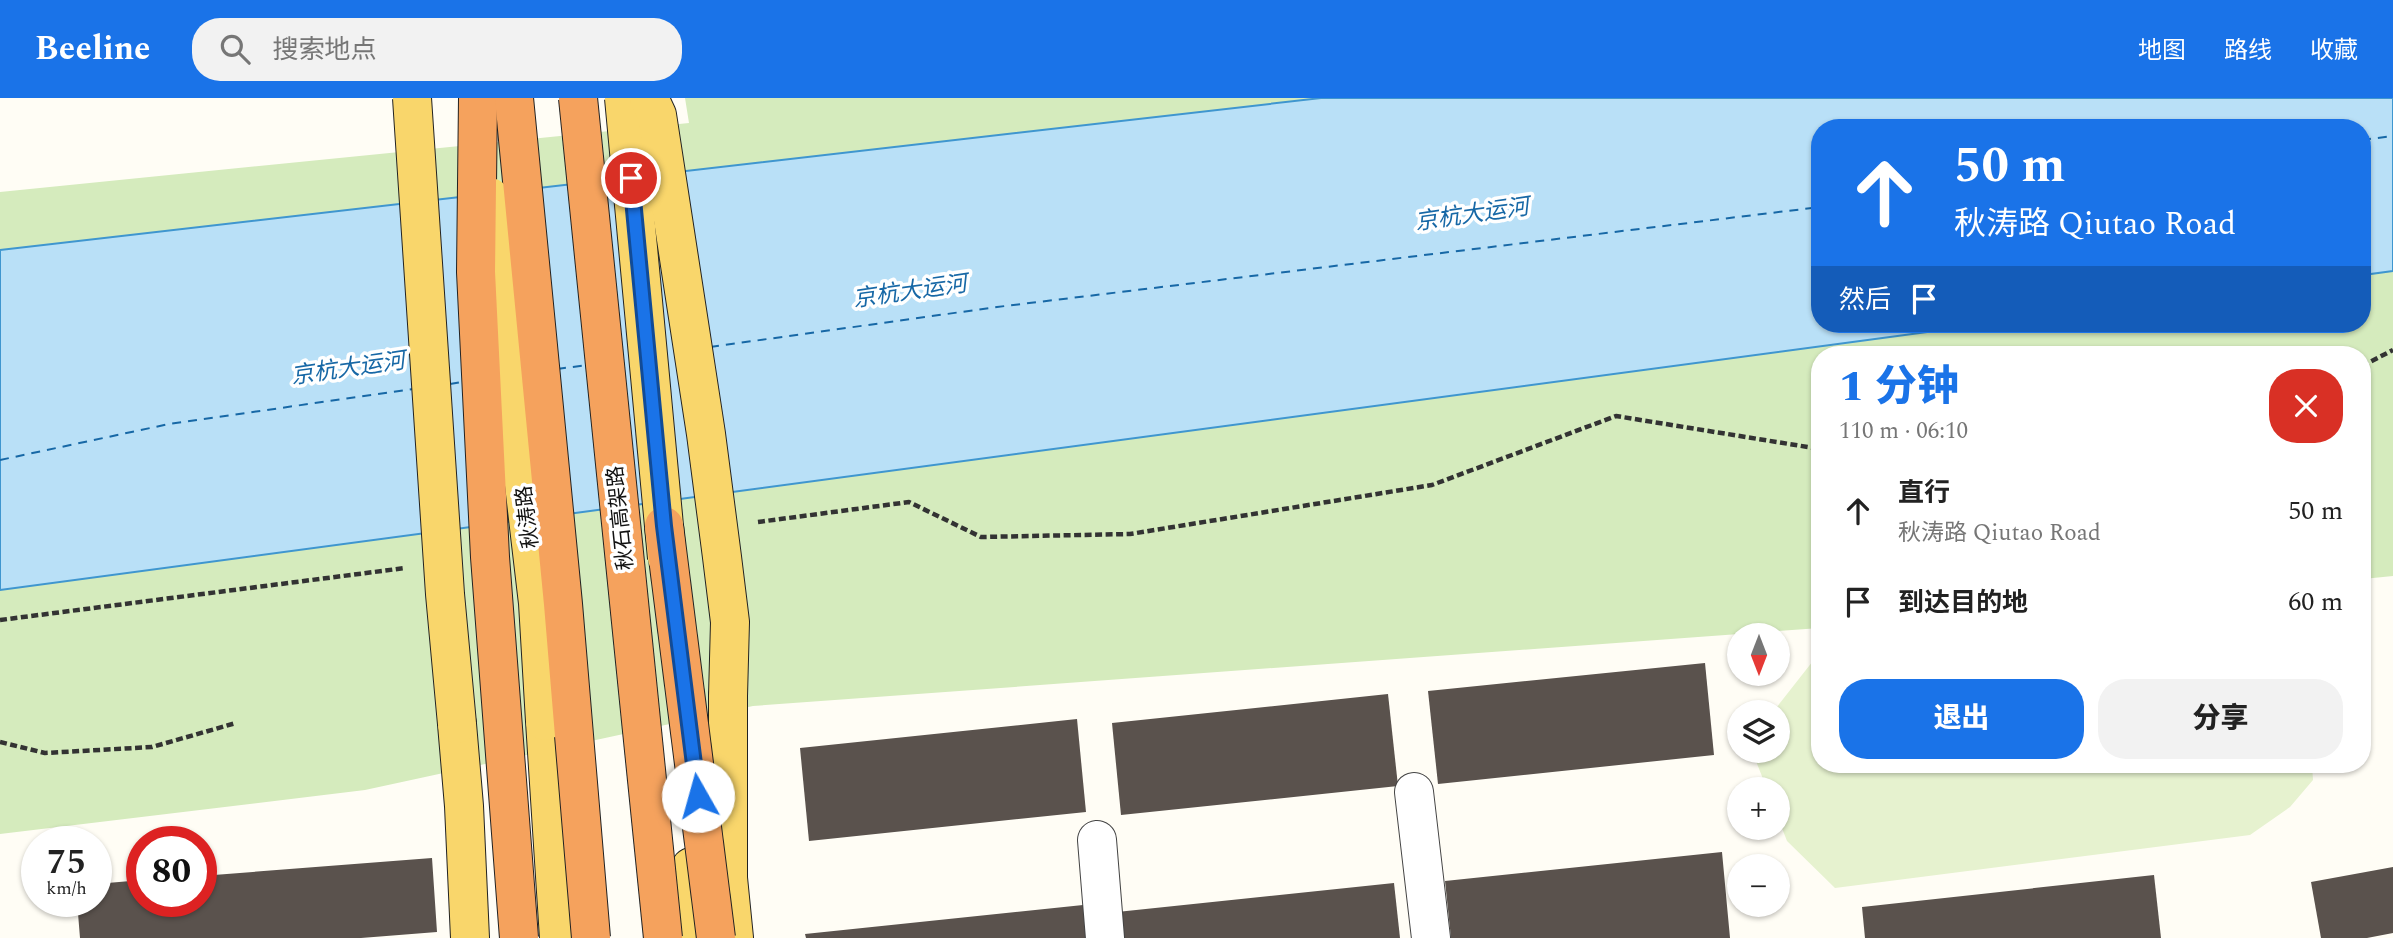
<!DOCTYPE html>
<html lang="zh">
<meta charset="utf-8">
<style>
body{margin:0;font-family:Spectral,"Noto Sans SC",serif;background:#f2f2f2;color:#222;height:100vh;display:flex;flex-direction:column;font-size:26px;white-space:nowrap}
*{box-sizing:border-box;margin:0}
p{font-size:23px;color:#767676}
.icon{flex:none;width:38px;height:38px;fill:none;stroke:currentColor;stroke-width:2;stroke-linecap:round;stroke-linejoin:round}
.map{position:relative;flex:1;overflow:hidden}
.drawer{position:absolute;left:1811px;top:248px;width:560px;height:427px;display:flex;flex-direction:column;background:#fff;border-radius:28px;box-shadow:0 2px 5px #0004}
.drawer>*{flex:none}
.hud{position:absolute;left:1811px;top:21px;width:560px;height:214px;border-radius:28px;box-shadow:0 2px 5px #0004;background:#1a73e8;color:#fff;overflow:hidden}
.needle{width:46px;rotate:180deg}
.controls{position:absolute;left:1727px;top:525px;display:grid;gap:14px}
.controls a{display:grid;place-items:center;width:63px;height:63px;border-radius:50%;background:#fff;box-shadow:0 2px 5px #0004;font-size:35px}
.speed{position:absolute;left:21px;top:728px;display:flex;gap:14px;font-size:35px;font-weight:700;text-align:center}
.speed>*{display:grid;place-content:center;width:91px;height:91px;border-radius:50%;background:#fff;box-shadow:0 2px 5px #0004;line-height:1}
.speed small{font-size:18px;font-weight:400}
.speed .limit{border:10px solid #d22;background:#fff;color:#111}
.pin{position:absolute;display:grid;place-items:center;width:60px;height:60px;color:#fff;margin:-30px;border:4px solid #fff;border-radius:50%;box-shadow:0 2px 7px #0007}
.me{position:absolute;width:77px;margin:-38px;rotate:353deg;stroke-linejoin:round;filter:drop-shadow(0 0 5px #0008)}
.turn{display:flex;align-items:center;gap:24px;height:147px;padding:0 28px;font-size:32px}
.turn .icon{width:91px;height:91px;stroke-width:2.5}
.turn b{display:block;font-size:49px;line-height:60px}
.then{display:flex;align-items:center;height:66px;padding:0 28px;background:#0003;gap:14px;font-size:26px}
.round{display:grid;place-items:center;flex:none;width:74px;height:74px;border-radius:28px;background:#f2f2f2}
.headline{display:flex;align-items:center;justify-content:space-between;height:119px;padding:0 28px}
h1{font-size:42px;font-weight:800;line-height:52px;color:#1a73e8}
.action{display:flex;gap:14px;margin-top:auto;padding:14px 28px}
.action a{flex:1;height:80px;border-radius:28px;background:#1a73e8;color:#fff;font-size:28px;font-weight:800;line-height:80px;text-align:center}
.action a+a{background:#f2f2f2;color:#222}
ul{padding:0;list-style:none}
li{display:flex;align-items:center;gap:21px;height:91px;padding:0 28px}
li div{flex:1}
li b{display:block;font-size:26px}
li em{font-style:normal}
header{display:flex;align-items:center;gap:42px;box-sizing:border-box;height:98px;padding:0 35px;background:#1a73e8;color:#fff}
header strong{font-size:33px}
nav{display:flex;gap:38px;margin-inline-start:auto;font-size:24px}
.search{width:490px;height:63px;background:#f2f2f2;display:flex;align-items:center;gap:18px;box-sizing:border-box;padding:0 24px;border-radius:28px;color:#767676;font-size:26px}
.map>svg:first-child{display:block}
.green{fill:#d5ebbd;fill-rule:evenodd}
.pitch{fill:#e6f2cf}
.water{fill:#b9e0f7;stroke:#3f96cf;stroke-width:2}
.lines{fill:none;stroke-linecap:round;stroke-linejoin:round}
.ferry{stroke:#1768a6;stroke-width:2;stroke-dasharray:9 7;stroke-linecap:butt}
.building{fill:#5a524d}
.minor-casing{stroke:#444;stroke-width:40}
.major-casing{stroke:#222;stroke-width:40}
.path{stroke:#333;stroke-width:4.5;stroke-dasharray:7 3.5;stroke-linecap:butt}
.minor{stroke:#fff;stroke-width:38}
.major{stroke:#f9d66b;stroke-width:38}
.major-bridge-casing{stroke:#222;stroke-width:40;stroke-linecap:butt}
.highway-bridge-casing{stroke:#222;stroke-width:40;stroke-linecap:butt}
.major-bridge{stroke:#f9d66b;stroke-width:38}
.highway-bridge{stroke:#f5a25d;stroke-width:38}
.route-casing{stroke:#114b97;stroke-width:18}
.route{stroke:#1a73e8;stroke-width:12}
.labels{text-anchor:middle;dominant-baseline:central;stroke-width:7;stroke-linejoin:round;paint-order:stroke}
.street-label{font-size:21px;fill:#111;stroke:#fff}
.water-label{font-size:23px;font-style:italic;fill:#1768a6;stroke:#fff}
</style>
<header>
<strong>Beeline</strong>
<div class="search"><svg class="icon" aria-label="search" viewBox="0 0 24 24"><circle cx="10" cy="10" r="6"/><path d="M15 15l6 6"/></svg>搜索地点</div>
<nav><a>地图</a><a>路线</a><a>收藏</a></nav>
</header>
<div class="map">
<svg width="2393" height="840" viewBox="0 0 2393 840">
<rect width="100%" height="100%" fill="#fffdf5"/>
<path class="green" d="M685,0h1708v478l-30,3 -1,-224h-542v273l-1067,78 -388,84 -365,44v-642l689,-69zM1820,30h542v196h-542z"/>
<path class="pitch" d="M1820,554v113h492l1,15 -23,27 -40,28 -415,53 -48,-47 -9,-23v-29h-11l-15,-38h26v-39h-5z"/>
<path class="water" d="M1321,0h1072v173l-30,4 -1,-147h-542v196h167l-1987,266v-340z"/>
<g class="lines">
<g class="ferry">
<path d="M2362,42l31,-4"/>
<path d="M710,249l287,-40 823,-100"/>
<path d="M557,271l30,-4"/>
<path d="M450,286l12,-2"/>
<path d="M0,362l169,-36 244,-35"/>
</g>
</g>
<g class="building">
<path d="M1705,565l9,92 -276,29 -10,-93z"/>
<path d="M1388,596l10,92 -277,29 -9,-92z"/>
<path d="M1077,621l9,93 -277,29 -9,-93z"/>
<path d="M1722,754l8,86h-279l-6,-57z"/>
<path d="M432,760l5,74 -76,6h-281l-3,-37h19v-17l46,-4v21h59v-25z"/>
<path d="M2393,769v66l-26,5h-46l-10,-56z"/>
<path d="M2154,777l7,63h-296l-3,-31z"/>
<path d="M1394,785l6,55h-280l-3,-26z"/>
<path d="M1083,807l3,33h-280l-1,-4z"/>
</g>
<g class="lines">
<defs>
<g id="minor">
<path d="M1414,694l17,146"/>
<path d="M1097,742l8,98"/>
</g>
<g id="major">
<path d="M728,598v182l6,60"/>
<path d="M545,623l14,217"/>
<path d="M457,626l7,82 6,132"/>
<path d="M691,769l4,71"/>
</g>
</defs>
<use href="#minor" class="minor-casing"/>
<use href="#major" class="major-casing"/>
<g class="path">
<path d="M2362,268l31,-16"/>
<path d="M758,424l151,-20 72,35 149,-3 302,-49 184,-69 204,33"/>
<path d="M0,522l405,-52"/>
<path d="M0,644l45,11 107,-6 84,-24"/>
</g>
<use href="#minor" class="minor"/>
<use href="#major" class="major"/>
<defs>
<g id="major-bridge">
<path d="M412,0l33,496 12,130"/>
<path d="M624,0l43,460"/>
<path d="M649,0l8,17 49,319 16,123 8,65 -2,74"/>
<path d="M490,99l48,406 7,118"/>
</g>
<g id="highway-bridge">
<path d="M478,0l-2,174 14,285 29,381"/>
<path d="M514,0l49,506 28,334"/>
<path d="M578,0l85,840"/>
<path d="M664,428l52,412"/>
</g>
</defs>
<use href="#major-bridge" class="major-bridge-casing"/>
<use href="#highway-bridge" class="highway-bridge-casing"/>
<use href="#major-bridge" class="major-bridge"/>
<use href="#highway-bridge" class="highway-bridge"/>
</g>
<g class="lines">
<defs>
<path id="route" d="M631,80l33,348 34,270"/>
</defs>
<use href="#route" class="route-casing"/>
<use href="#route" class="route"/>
</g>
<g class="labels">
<g class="street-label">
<text transform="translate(528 419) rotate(-97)">秋涛路</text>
<text transform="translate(621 420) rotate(-96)">秋石高架路</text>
</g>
<g class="water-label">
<text transform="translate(1472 117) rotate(-8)">京杭大运河</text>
<text transform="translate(910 194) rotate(-8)">京杭大运河</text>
<text transform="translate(348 271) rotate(-8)">京杭大运河</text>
</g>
</g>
</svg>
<div class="controls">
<a><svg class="needle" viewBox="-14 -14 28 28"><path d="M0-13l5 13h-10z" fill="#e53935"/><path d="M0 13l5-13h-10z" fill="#767676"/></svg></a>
<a><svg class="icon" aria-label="layers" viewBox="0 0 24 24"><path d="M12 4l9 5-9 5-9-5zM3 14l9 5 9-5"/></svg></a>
<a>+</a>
<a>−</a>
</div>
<div class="speed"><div>75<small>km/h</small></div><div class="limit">80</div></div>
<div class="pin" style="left:631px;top:80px;background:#d93025"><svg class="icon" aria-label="arrive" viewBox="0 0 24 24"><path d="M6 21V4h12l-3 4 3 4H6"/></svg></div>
<svg class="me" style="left:698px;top:698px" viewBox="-20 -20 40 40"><circle r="19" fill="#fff"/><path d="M0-13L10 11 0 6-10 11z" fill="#1a73e8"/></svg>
<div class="hud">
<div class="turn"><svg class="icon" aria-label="ahead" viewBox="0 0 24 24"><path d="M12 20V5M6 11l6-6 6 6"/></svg><div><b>50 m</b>秋涛路 Qiutao Road</div></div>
<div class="then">然后<svg class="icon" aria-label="arrive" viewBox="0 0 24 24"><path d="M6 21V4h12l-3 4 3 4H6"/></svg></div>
</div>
<section class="drawer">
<div class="headline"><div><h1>1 分钟</h1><p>110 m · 06:10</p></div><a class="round" style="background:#d93025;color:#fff"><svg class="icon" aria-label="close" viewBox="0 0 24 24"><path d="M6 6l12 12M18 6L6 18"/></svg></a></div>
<ul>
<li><svg class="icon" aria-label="ahead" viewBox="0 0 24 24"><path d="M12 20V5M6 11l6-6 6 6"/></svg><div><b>直行</b><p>秋涛路 Qiutao Road</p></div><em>50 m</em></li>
<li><svg class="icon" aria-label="arrive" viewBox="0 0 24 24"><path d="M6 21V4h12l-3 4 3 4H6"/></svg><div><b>到达目的地</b></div><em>60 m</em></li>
</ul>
<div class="action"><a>退出</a><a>分享</a></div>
</section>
</div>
